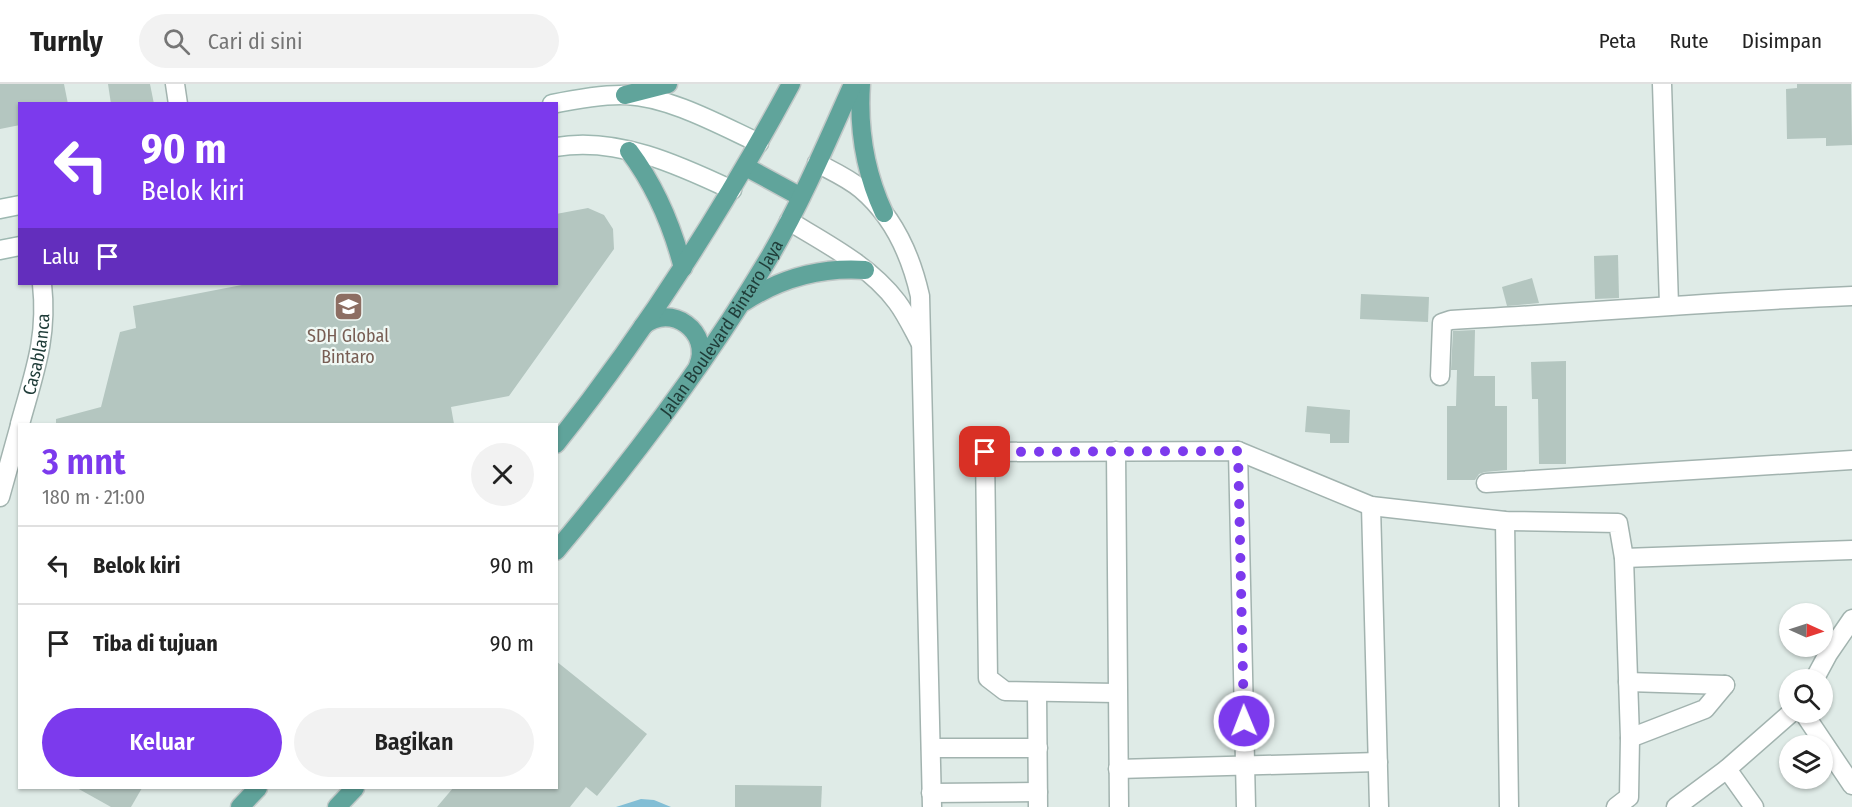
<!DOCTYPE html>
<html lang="id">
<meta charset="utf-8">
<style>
body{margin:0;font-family:"Fira Sans Condensed",sans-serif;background:#f2f2f2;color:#222;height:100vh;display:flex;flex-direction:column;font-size:22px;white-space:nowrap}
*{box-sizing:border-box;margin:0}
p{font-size:20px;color:#767676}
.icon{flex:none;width:33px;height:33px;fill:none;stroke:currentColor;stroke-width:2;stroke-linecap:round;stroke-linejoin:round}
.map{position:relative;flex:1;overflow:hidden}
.panel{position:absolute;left:18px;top:339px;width:540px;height:366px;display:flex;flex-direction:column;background:#fff;border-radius:0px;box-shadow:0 2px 4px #0004}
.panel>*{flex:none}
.banner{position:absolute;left:18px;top:18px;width:540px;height:183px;border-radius:0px;box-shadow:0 2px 4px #0004;background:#7c3aed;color:#fff;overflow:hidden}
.needle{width:39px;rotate:93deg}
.tools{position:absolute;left:1779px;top:519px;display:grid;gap:12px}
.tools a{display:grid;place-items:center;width:54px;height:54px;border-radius:50%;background:#fff;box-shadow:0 2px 4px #0004;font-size:30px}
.pin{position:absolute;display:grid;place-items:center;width:51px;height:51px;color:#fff;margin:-26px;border-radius:12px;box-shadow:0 3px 9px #0006}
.me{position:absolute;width:66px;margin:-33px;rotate:359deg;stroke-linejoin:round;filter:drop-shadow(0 0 4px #0008)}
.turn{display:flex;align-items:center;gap:21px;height:126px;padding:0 24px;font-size:27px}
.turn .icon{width:78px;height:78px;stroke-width:2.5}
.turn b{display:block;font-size:42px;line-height:51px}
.then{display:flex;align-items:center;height:57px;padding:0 24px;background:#0003;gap:12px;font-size:22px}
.round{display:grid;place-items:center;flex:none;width:63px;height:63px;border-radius:32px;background:#f2f2f2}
.headline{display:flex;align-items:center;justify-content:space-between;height:102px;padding:0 24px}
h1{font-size:36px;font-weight:600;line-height:45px;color:#7c3aed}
.button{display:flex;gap:12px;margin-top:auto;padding:12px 24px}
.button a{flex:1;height:69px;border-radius:36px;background:#7c3aed;color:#fff;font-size:24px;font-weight:600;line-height:69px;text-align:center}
.button a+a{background:#f2f2f2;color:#222}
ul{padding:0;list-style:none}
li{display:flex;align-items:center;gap:18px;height:78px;padding:0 24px;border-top:2px solid #e0e0e0}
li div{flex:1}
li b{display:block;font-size:22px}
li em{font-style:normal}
header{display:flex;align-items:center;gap:36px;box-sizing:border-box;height:84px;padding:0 30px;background:#fff;border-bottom:2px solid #e0e0e0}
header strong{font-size:28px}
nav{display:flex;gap:33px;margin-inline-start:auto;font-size:21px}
.search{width:420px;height:54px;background:#f2f2f2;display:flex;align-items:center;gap:15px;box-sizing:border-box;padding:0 21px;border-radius:33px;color:#767676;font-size:22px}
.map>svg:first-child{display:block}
.water{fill:#82bed5}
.building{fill:#b4c6c0}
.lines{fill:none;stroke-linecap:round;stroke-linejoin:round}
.street-casing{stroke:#a2b3af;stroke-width:21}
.secondary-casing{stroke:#9db8b1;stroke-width:21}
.primary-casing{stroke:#c0c8c7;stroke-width:21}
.street{stroke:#fff;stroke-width:18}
.secondary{stroke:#fff;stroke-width:18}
.primary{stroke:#60a49b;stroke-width:18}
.route{stroke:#7c3aed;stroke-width:10;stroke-dasharray:0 18}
.labels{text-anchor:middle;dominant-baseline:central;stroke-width:4.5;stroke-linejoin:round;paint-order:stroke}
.street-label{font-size:18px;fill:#1f3c38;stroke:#eff8f4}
.education-label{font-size:18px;fill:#785e54;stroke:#eff8f4}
</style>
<header>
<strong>Turnly</strong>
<div class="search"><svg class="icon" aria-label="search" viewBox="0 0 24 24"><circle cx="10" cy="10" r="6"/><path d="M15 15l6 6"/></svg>Cari di sini</div>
<nav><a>Peta</a><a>Rute</a><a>Disimpan</a></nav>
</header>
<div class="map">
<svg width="1852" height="723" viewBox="0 0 1852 723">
<rect width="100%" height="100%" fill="#dfebe7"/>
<path class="water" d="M641,715l13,1 17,7h-55z"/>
<g class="building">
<path d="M0,0h64l4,20h-48v21l-20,4z"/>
<path d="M108,0h42l4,20h-43z"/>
<path d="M1797,0h54l1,61 -26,1v-8l-39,1 -1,-50 11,-1z"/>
<path d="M588,124l16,7 9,14 1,20 -105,147 -58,11 3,17h-398v-5l45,-12 19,-75 16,-4 -3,-22 114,-22h309v-70z"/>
<path d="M1618,171l1,43 -24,1 -1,-43z"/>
<path d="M1532,194l7,25 -32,3 -5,-19z"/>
<path d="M1361,210l68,3 -1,25 -68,-3z"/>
<path d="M1475,246l-1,46h21v30h12v64l-22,2 -6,2 -4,6h-28v-74h9l1,-36h-6l2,-39z"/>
<path d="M1566,277v103h-27l-1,-65h-6l-1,-37z"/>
<path d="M1307,322l43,4 -1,33h-19v-9l-25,-2z"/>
<path d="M556,577l91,73 -50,62 -11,-9 -16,20h-133l16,-19h103z"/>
<path d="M735,701l87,1 -1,21h-86z"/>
<path d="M77,704h65l-11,19h-20z"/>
</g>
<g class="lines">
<defs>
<g id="street">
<path d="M175,0l3,20"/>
<path d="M1662,0l7,221"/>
<path d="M817,79c15,8 31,15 44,26 32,27 50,67 59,107l12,511"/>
<path d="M789,137c38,23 81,45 108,81 9,12 16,27 23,40"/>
<path d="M1440,292l2,-53 9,-3c134,-7 267,-19 401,-24"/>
<path id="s1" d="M20,340c14,-51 28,-86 22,-140"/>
<path d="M1116,367l3,356"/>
<path d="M1238,367l8,356"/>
<path d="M1486,399l366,-23"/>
<path d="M0,413l20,-72"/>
<path d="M1371,422l8,301"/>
<path d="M1505,437l4,286"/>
<path d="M1624,474l228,-8"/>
<path d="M1814,596l14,-26 24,-35"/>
<path d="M1628,598l97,3"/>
<path d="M1037,608l1,115"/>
<path d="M1116,609l-111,-2 -17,-13 -3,-226 253,-1 133,55 134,15 113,2 6,35 6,180 -1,59 -13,10"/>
<path d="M1803,628l49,73"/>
<path d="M1630,654l75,-29 20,-24"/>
<path d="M931,664h107"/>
<path d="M1118,685l260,-7"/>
<path d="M1727,685l27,38"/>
<path d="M931,709l107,-1"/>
<path d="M1676,723l51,-38 65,-57"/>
</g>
<g id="secondary">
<path d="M552,20c24,-5 50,-10 74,-9 44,2 94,30 133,48"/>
<path d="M556,63c60,-11 123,18 176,43"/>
<path d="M0,125l20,-4"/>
<path d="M0,166l20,-4"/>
</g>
<g id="primary">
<path d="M861,0c-3,45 4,88 23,129"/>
<path d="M625,11l43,-11"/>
<path d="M629,67c27,36 43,74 54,117"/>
<path d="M746,83l55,30"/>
<path d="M744,218c37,-24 77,-35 121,-32"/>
<path d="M643,242c28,-24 69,6 55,40"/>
<path d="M556,360c89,-112 167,-234 235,-360"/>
<path id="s2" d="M556,467c78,-93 152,-190 214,-295 32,-55 57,-114 83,-172"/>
<path d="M240,723l18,-19"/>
<path d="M337,723l18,-19"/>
</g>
</defs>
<use href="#street" class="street-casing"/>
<use href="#secondary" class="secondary-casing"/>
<use href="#primary" class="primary-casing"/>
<use href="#street" class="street"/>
<use href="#secondary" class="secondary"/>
<use href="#primary" class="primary"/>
</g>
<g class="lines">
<path class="route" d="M985,368l253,-1 6,270"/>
</g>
<defs>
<symbol id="school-square" viewBox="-11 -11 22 22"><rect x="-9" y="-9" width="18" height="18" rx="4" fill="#8d6e63" stroke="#eff8f4"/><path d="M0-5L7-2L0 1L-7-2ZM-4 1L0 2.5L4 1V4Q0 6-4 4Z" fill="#fff"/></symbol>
</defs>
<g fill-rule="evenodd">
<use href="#school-square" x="332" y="206" width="33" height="33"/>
</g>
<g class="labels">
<g class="street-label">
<text stroke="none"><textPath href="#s2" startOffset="278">Jalan Boulevard Bintaro Jaya</textPath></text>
<text stroke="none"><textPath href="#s1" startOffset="72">Casablanca</textPath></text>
</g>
<g class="education-label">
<text x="348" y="252">SDH Global<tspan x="348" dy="21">Bintaro</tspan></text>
</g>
</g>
</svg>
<div class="tools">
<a><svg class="needle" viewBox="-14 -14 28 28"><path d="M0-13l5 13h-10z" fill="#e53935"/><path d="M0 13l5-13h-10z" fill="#767676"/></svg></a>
<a><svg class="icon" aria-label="search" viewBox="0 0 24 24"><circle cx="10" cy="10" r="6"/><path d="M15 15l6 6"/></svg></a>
<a><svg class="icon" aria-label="layers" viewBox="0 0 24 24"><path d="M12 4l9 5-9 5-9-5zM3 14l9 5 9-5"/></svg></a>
</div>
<div class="pin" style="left:985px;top:368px;background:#d93025"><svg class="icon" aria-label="arrive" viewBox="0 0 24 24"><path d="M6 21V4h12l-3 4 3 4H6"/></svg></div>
<svg class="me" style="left:1244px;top:637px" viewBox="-20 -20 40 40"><circle r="17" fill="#7c3aed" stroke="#fff" stroke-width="3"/><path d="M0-11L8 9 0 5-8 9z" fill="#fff"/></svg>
<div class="banner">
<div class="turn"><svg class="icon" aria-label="left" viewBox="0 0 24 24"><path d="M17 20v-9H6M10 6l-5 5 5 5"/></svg><div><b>90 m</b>Belok kiri</div></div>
<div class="then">Lalu<svg class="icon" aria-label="arrive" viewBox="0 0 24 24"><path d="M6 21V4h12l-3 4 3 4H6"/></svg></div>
</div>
<section class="panel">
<div class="headline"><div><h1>3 mnt</h1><p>180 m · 21:00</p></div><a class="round"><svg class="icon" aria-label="close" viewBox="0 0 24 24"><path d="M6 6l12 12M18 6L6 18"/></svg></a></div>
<ul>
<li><svg class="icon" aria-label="left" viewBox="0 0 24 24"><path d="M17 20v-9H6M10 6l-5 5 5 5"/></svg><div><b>Belok kiri</b></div><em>90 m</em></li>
<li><svg class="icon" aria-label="arrive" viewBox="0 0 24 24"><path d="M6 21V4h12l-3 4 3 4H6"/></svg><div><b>Tiba di tujuan</b></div><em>90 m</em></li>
</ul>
<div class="button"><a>Keluar</a><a>Bagikan</a></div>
</section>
</div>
